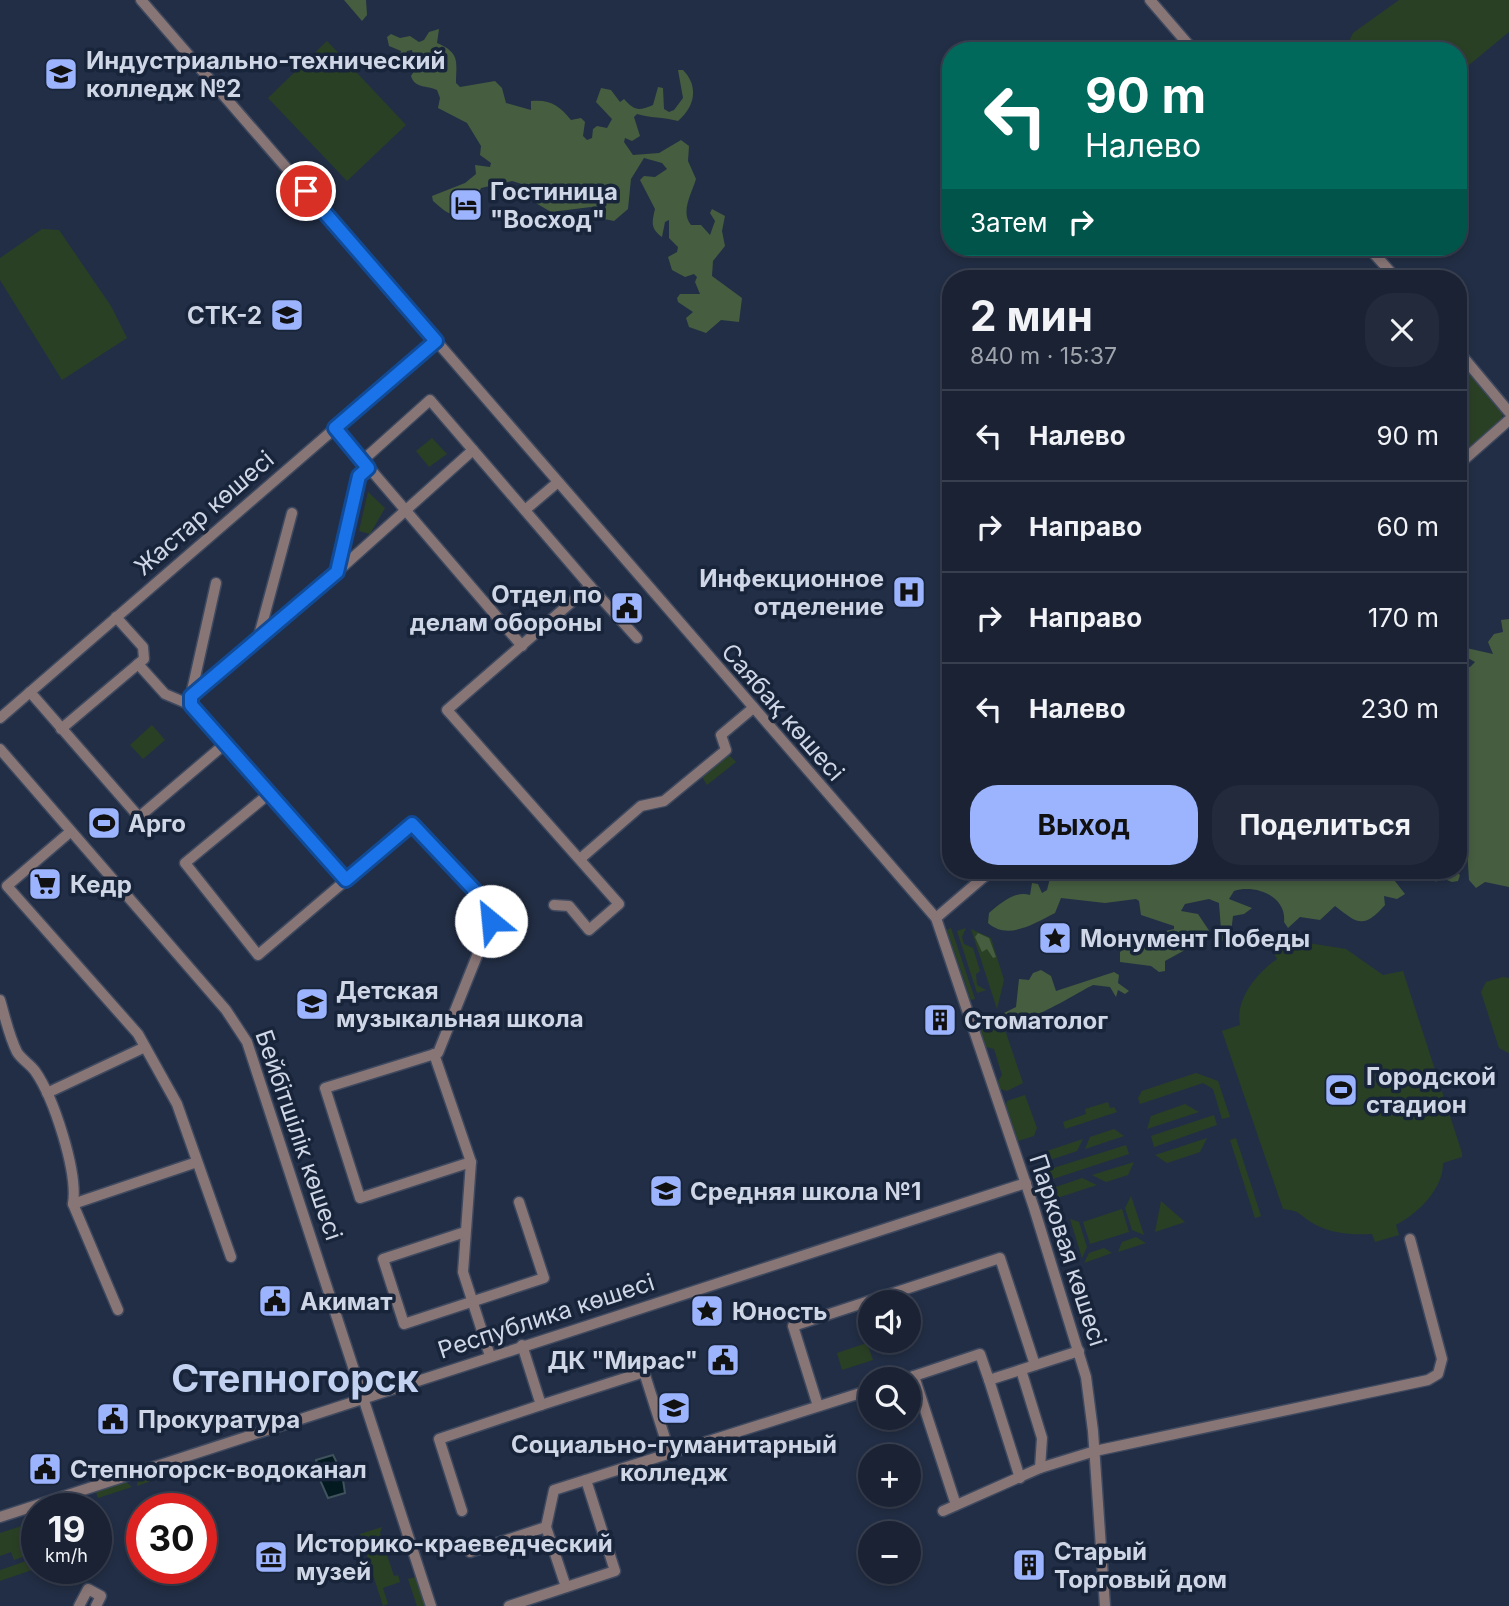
<!DOCTYPE html>
<html lang="ru">
<meta charset="utf-8">
<style>
body{margin:0;font-family:Inter,sans-serif;background:#232a3c;color:#f1f3f6;height:100vh;display:flex;flex-direction:column;font-size:26px;white-space:nowrap}
*{box-sizing:border-box;margin:0}
p{font-size:23px;color:#9fa4ac}
.icon{flex:none;width:38px;height:38px;fill:none;stroke:currentColor;stroke-width:2;stroke-linecap:round;stroke-linejoin:round}
.map{position:relative;flex:1;overflow:hidden}
.panel{position:absolute;left:942px;top:270px;width:525px;height:609px;display:flex;flex-direction:column;background:#1a2234;border-radius:28px;box-shadow:0 4px 10px #0003,0 0 0 2px #383f4f}
.panel>*{flex:none}
.banner{position:absolute;left:942px;top:42px;width:525px;height:214px;border-radius:28px;box-shadow:0 4px 10px #0003,0 0 0 2px #383f4f;background:#00695c;color:#fff;overflow:hidden}
.buttons{position:absolute;left:858px;top:1290px;display:grid;gap:14px}
.buttons a{display:grid;place-items:center;width:63px;height:63px;border-radius:50%;background:#1a2234;box-shadow:0 4px 10px #0003,0 0 0 2px #383f4f;font-size:35px}
.speed{position:absolute;left:21px;top:1493px;display:flex;gap:14px;font-size:35px;font-weight:700;text-align:center}
.speed>*{display:grid;place-content:center;width:91px;height:91px;border-radius:50%;background:#1a2234;box-shadow:0 4px 10px #0003,0 0 0 2px #383f4f;line-height:1}
.speed small{font-size:18px;font-weight:400}
.speed .limit{border:10px solid #d22;background:#fff;color:#111}
.pin{position:absolute;display:grid;place-items:center;width:60px;height:60px;color:#fff;margin:-30px;border:4px solid #fff;border-radius:50%;box-shadow:0 2px 7px #0007}
.me{position:absolute;width:77px;margin:-38px;rotate:332deg;stroke-linejoin:round;filter:drop-shadow(0 0 5px #0008)}
.turn{display:flex;align-items:center;gap:24px;height:147px;padding:0 28px;font-size:32px}
.turn .icon{width:91px;height:91px;stroke-width:2.5}
.turn b{display:block;font-size:49px;line-height:60px}
.then{display:flex;align-items:center;height:66px;padding:0 28px;background:#0003;gap:14px;font-size:26px}
.round{display:grid;place-items:center;flex:none;width:74px;height:74px;border-radius:28px;background:#232a3c}
.head{display:flex;align-items:center;justify-content:space-between;height:119px;padding:0 28px}
h1{font-size:42px;font-weight:700;line-height:52px}
.button{display:flex;gap:14px;margin-top:auto;padding:14px 28px}
.button a{flex:1;height:80px;border-radius:28px;background:#9cb4fd;color:#111;font-size:28px;font-weight:700;line-height:80px;text-align:center}
.button a+a{background:#232a3c;color:#f1f3f6}
ul{padding:0;list-style:none}
li{display:flex;align-items:center;gap:21px;height:91px;padding:0 28px;border-top:2px solid #383f4f}
li div{flex:1}
li b{display:block;font-size:26px}
li em{font-style:normal}
.map>svg:first-child{display:block}
.green{fill:#2a4025}
.forest{fill:#465d40}
.water{fill:#021a20;stroke:#40535c;stroke-width:2}
.lines{fill:none;stroke-linecap:round;stroke-linejoin:round}
.minor-casing{stroke:#3e495f;stroke-width:13}
.minor{stroke:#887576;stroke-width:10}
.route-casing{stroke:#114b97;stroke-width:18}
.route{stroke:#1a73e8;stroke-width:12}
.labels{text-anchor:middle;dominant-baseline:central;stroke-width:7;stroke-linejoin:round;paint-order:stroke}
.poi-label{font-size:24px;font-weight:bold;fill:#cfd7e7;stroke:#18243a;text-anchor:start}
.street-label{font-size:24px;fill:#cfd7e7;stroke:#18243a}
.town-label{font-size:38px;font-weight:bold;fill:#c2d2f0;stroke:#18243a}
</style>
<div class="map">
<svg width="1509" height="1606" viewBox="0 0 1509 1606">
<rect width="100%" height="100%" fill="#222e45"/>
<g class="green">
<path d="M1399,0h110v32l-51,42v-23h-105l-3,-12 3,-6z"/>
<path d="M327,41l79,84 -59,56 -79,-83z"/>
<path d="M42,229l17,1 52,76 16,32 -65,42 -62,-100v-22z"/>
<path d="M1458,355l45,53 -1,12 -44,39z"/>
<path d="M432,438l15,16 -18,13 -13,-16z"/>
<path d="M368,492l17,16 -15,26 -11,-3z"/>
<path d="M152,725l13,15 -22,19 -13,-14z"/>
<path d="M728,754l8,8 -29,23 -6,-10z"/>
<path d="M951,928l24,71 -4,1 -24,-70z"/>
<path d="M966,928l-4,9 2,7 9,4 7,23 -4,3 1,11 9,5 -9,3 -20,-62z"/>
<path d="M971,929l20,9 13,42 -7,29z"/>
<path d="M1308,943l38,6 37,26 20,-4 59,182v4l-19,6c0,27 -25,50 -47,62l3,10 -24,7 -3,-8c-20,1 -38,0 -56,-9 -17,-9 -13,-14 -33,-16l-61,-178 18,-6c-5,-26 17,-52 37,-66l-3,-6z"/>
<path d="M1503,977l6,1v75l-10,-5 -18,-56 5,-10z"/>
<path d="M999,1024l5,3 19,56 -16,8 -7,-2 -2,-8 4,-6 -8,-26 -8,-2 -6,-17z"/>
<path d="M1196,1073l22,8 12,36 -8,2 -9,-30 -10,-6 -63,21 -2,-6 4,-7z"/>
<path d="M1025,1095l12,33 -3,8 -16,5 -12,-36 1,-4z"/>
<path d="M1108,1102l2,6 4,-1 3,5 -52,17 -2,-7 23,-8 -1,-5z"/>
<path d="M1185,1104l14,8 -52,17 4,-13z"/>
<path d="M1214,1115l3,10 -63,22 -3,-11z"/>
<path d="M1114,1129l10,7 -39,13 5,-12z"/>
<path d="M1207,1138l-7,14 -33,11 -12,-8z"/>
<path d="M1236,1138l25,78 -6,2 -25,-78z"/>
<path d="M1083,1139l-6,12 -33,11 -3,-9z"/>
<path d="M1126,1145l3,9 -79,26 -3,-10z"/>
<path d="M1134,1162l-6,13 -22,7 -14,-7z"/>
<path d="M1082,1178l15,7 -40,13 -4,-10z"/>
<path d="M1131,1196l13,39 -12,-5 -7,-22z"/>
<path d="M1161,1201l24,21 -30,10z"/>
<path d="M1122,1209l7,23 -39,12 -7,-22z"/>
<path d="M1070,1219l9,3 8,25 -5,11z"/>
<path d="M1136,1237l10,6 -28,9 4,-10z"/>
<path d="M1104,1248l8,5 -28,10 5,-10z"/>
<path d="M867,1343l6,17 -31,10 -5,-17z"/>
<path d="M180,1464l9,4 -52,18 1,-8z"/>
<path d="M126,1482l6,5 -34,11 -2,-6z"/>
<path d="M37,1521v31l-23,8 -3,-8 -11,4v-23z"/>
<path d="M382,1527l-2,6 10,20 -3,2 7,21 4,-1 2,7 -17,6 5,16 -5,2 -23,-72z"/>
<path d="M32,1559l3,10 -35,12v-11z"/>
<path d="M416,1577l9,29h-8l-9,-27z"/>
</g>
<g class="forest">
<path d="M344,0h22l1,15 -5,6z"/>
<path d="M439,29l-2,14c24,10 19,20 19,40l4,4 35,-6 7,7 4,15 25,7v-9c19,-2 29,5 40,19l10,-2 4,4 -2,14 4,4 5,-2 1,-9 4,-3 10,2 5,-9 -16,-17 5,-14 10,2 9,12 4,-3c11,12 14,12 29,6l5,-18 5,1 1,21 5,3 5,-2 9,-12 -5,-28h5c16,16 12,37 -5,51 -15,-4 -28,-3 -41,-7l-3,3 6,19 -8,5 -7,-3 -1,4 9,13 26,-2 22,-13 8,6 -1,15 8,18c-4,14 -16,33 -5,46h10l9,10 5,-14 -5,-8 2,-4 13,7 -3,15 3,15 -12,15 -1,15 30,22 -3,24 -18,-2 -15,13 -17,-6 -3,-9 7,-6 -15,-10 -1,-4 3,-4h20l-5,-12 2,-5 -3,-3 -9,3 -13,-7 -4,-13 9,-5 1,-5 -9,-9v-18l-4,2 -3,15c-12,-9 -10,-15 -7,-28l-15,-29 4,-4 11,1 12,-8 -5,-6 -18,-5 -13,21 -3,30 -14,12 -10,-2 -13,-12 -40,5 -17,-10 -9,-17 -13,-4 -31,7 -9,22c-18,10 -24,4 -39,-9l-1,-5 33,-13 11,-9 -1,-9 15,2 1,-4 -11,-8 1,-9 -14,-23 -29,-15 2,-10 -3,-8c-10,-5 -22,-1 -26,-14l5,-8 -4,-18 -5,1 -6,13 -2,-4 2,-9 -12,-5 -2,-9 4,-3 9,4 10,-2 9,6 5,-2 5,-8z"/>
<path d="M1509,619v268l-24,-5 -9,6 -7,-8 -2,-31 -9,-3v-161l3,-6 -3,-13 12,1 5,-5 -11,-6 -2,-9 31,7 -5,-12 6,-8 9,-2 -2,-12z"/>
<path d="M1052,870h332l-14,3 21,3 14,18 -8,5 -13,-3 1,9c-22,25 -28,18 -50,1l-15,14 -20,-3 -12,11 -4,-6c3,-26 -29,-38 -50,-31l-5,8 23,9 -8,6 -11,2 -2,16 -14,14 -6,-7 10,-9 -2,-27 -10,-4 -24,5 -4,7 17,3 12,18 -22,1 -3,17 -20,11v10l-6,1 -8,-6 -31,-4v-10l18,-14 36,-9v-3l-33,-11 -2,-14 -3,-2 -31,4 -44,-5 -6,15c-20,10 -47,28 -67,10l1,-10c11,-9 26,-23 41,-18l2,-12 6,1 4,9 5,-3z"/>
<path d="M1430,870h24l6,5 -2,6 -6,1 -13,-5 -3,5 -8,-11z"/>
<path d="M978,933l11,5 7,19 -3,1 -6,-9 -5,3 -7,-15z"/>
<path d="M1041,970l10,6 5,15 58,-19 5,3 -1,8 11,8 -4,3 -7,-4 -2,7 -6,-10 -17,-2c-17,8 -74,46 -92,36l-1,-6 16,-8 3,-28 10,1 4,-7z"/>
</g>
<path class="water" d="M333,1455l9,18 3,20 -17,5 -8,-18 -4,-20z"/>
<g class="lines">
<defs>
<g id="minor">
<path d="M141,0l795,918 98,290 52,169 7,54 12,175"/>
<path d="M1150,0l44,51"/>
<path d="M1368,247l28,31"/>
<path d="M1458,351l51,61"/>
<path d="M335,428l187,218"/>
<path d="M362,461l68,-61 160,186 -143,124 172,194 -30,26 -20,-24 -15,-1"/>
<path d="M1458,465l51,-45"/>
<path d="M525,510l33,-28"/>
<path d="M337,572l22,-96 9,-8"/>
<path d="M590,586l47,52"/>
<path d="M258,639l34,-126"/>
<path d="M138,664l27,30 26,11 155,175"/>
<path d="M30,692l109,125 87,-74"/>
<path d="M191,695l25,-112"/>
<path d="M191,705v-9l119,-100 163,-146"/>
<path d="M0,718l436,-377"/>
<path d="M61,729l83,-70 -1,-12 -27,-30"/>
<path d="M0,749l226,261 21,32 184,564"/>
<path d="M270,793l-85,70 73,92 154,-131 65,69 14,28 -53,132 -113,35 35,110 111,-36"/>
<path d="M70,832l-63,54 131,148 39,70 54,153"/>
<path d="M580,859l61,-53 23,-5 62,-51 -5,-15 31,-26"/>
<path d="M936,918l56,-48"/>
<path d="M0,1000c5,17 9,36 17,52 4,7 13,12 18,19 19,27 43,101 38,133l45,106"/>
<path d="M434,1054l37,108 -8,110 27,84"/>
<path d="M47,1093l98,-46"/>
<path d="M73,1204l124,-42"/>
<path d="M465,1232l-82,27 21,65 140,-46 -25,-76"/>
<path d="M522,1345l19,60 103,-33 26,82"/>
<path d="M1021,1370l21,68 -2,30"/>
<path d="M914,1376l42,129"/>
<path d="M905,1379l75,-25 9,26 90,-29"/>
<path d="M989,1380l31,98"/>
<path d="M818,1406l-25,-80 207,-68 35,107"/>
<path d="M462,1511l-23,-72 102,-34"/>
<path d="M943,1511l97,-43 55,-17 333,-71 10,-6 4,-15 -32,-120"/>
<path d="M0,1517l1026,-334"/>
<path d="M470,1552l76,-25"/>
<path d="M566,1587l-20,-60 8,-37 316,-100"/>
<path d="M79,1606l9,-17 13,7 -5,10"/>
<path d="M509,1606l106,-35 -29,-91"/>
</g>
</defs>
<use href="#minor" class="minor-casing"/>
<use href="#minor" class="minor"/>
</g>
<g class="lines">
<defs>
<path id="route" d="M306,191l130,150 -101,87 33,40 -9,8 -22,96 -146,124v9l155,175 66,-56 65,69 14,28"/>
</defs>
<use href="#route" class="route-casing"/>
<use href="#route" class="route"/>
</g>
<defs>
<symbol id="university-square" viewBox="-11 -11 22 22"><rect x="-9" y="-9" width="18" height="18" rx="4" fill="#9cb4fd" stroke="#18243a"/><path d="M0-5L7-2L0 1L-7-2ZM-4 1L0 2.5L4 1V4Q0 6-4 4Z" fill="#111"/></symbol>
<symbol id="hotel-square" viewBox="-11 -11 22 22"><rect x="-9" y="-9" width="18" height="18" rx="4" fill="#9cb4fd" stroke="#18243a"/><path d="M-6-4.5h1.5V1H6V5H4.5V3h-9V5H-6ZM-4 0a1.8 1.8 0 1 1 3.6 0ZM.5 0V-2.5h3Q6-2.5 6 0Z" fill="#111"/></symbol>
<symbol id="hospital-square" viewBox="-11 -11 22 22"><rect x="-9" y="-9" width="18" height="18" rx="4" fill="#9cb4fd" stroke="#18243a"/><path d="M-5-5h3v3.5h4V-5h3V5h-3V1.5h-4V5h-3Z" fill="#111"/></symbol>
<symbol id="civic-square" viewBox="-11 -11 22 22"><rect x="-9" y="-9" width="18" height="18" rx="4" fill="#9cb4fd" stroke="#18243a"/><path d="M-.6-6.5H3V-4.5H.6V-3L4-1V1h2V6H-6V1h2V-1L-.6-3ZM-1.2 2.5V6h2.4V2.5Z" fill="#111"/></symbol>
<symbol id="stadium-square" viewBox="-11 -11 22 22"><rect x="-9" y="-9" width="18" height="18" rx="4" fill="#9cb4fd" stroke="#18243a"/><path d="M0-5a6.5 5 0 1 0 0 10a6.5 5 0 1 0 0-10ZM-3.5-1.8h7v3.6h-7Z" fill="#111"/></symbol>
<symbol id="supermarket-square" viewBox="-11 -11 22 22"><rect x="-9" y="-9" width="18" height="18" rx="4" fill="#9cb4fd" stroke="#18243a"/><path d="M-6-5.5h2.5l.6 2H6L4.5 2H-2.5L-4.4-4H-6ZM-1.5 3.2a1.3 1.3 0 1 0 .1 0ZM3 3.2a1.3 1.3 0 1 0 .1 0Z" fill="#111"/></symbol>
<symbol id="sight-square" viewBox="-11 -11 22 22"><rect x="-9" y="-9" width="18" height="18" rx="4" fill="#9cb4fd" stroke="#18243a"/><path d="M0-6L1.8-2.2L6-1.7L2.9 1.2L3.7 5.4L0 3.3L-3.7 5.4L-2.9 1.2L-6-1.7L-1.8-2.2Z" fill="#111"/></symbol>
<symbol id="school-square" viewBox="-11 -11 22 22"><rect x="-9" y="-9" width="18" height="18" rx="4" fill="#9cb4fd" stroke="#18243a"/><path d="M0-5L7-2L0 1L-7-2ZM-4 1L0 2.5L4 1V4Q0 6-4 4Z" fill="#111"/></symbol>
<symbol id="building-square" viewBox="-11 -11 22 22"><rect x="-9" y="-9" width="18" height="18" rx="4" fill="#9cb4fd" stroke="#18243a"/><path d="M-4-6H4V6H1V3H-1V6H-4ZM-2.5-4.3h1.7v1.8h-1.7ZM.8-4.3h1.7v1.8H.8ZM-2.5-1h1.7V.8h-1.7ZM.8-1h1.7V.8H.8Z" fill="#111"/></symbol>
<symbol id="museum-square" viewBox="-11 -11 22 22"><rect x="-9" y="-9" width="18" height="18" rx="4" fill="#9cb4fd" stroke="#18243a"/><path d="M0-6L6-3V-2H-6V-3ZM-5-1h2V3h-2ZM-1-1h2V3h-2ZM3-1h2V3H3ZM-6 4H6V6H-6Z" fill="#111"/></symbol>
</defs>
<g fill-rule="evenodd">
<use href="#university-square" x="42" y="55" width="38" height="38"/>
<use href="#hotel-square" x="447" y="186" width="38" height="38"/>
<use href="#university-square" x="268" y="296" width="38" height="38"/>
<use href="#hospital-square" x="890" y="573" width="38" height="38"/>
<use href="#civic-square" x="608" y="589" width="38" height="38"/>
<use href="#stadium-square" x="85" y="804" width="38" height="38"/>
<use href="#supermarket-square" x="26" y="865" width="38" height="38"/>
<use href="#sight-square" x="1036" y="919" width="38" height="38"/>
<use href="#school-square" x="293" y="985" width="38" height="38"/>
<use href="#building-square" x="921" y="1001" width="38" height="38"/>
<use href="#stadium-square" x="1322" y="1071" width="38" height="38"/>
<use href="#school-square" x="647" y="1172" width="38" height="38"/>
<use href="#civic-square" x="256" y="1282" width="38" height="38"/>
<use href="#sight-square" x="688" y="1292" width="38" height="38"/>
<use href="#civic-square" x="704" y="1341" width="38" height="38"/>
<use href="#university-square" x="655" y="1389" width="38" height="38"/>
<use href="#civic-square" x="94" y="1400" width="38" height="38"/>
<use href="#civic-square" x="26" y="1450" width="38" height="38"/>
<use href="#museum-square" x="252" y="1538" width="38" height="38"/>
<use href="#building-square" x="1010" y="1546" width="38" height="38"/>
</g>
<g class="labels">
<g class="poi-label">
<text x="86" y="60">Индустриально-технический<tspan x="86" dy="28">колледж №2</tspan></text>
<text x="490" y="191">Гостиница<tspan x="490" dy="28">"Восход"</tspan></text>
<text x="262" y="315" text-anchor="end">СТК-2</text>
<text x="884" y="578" text-anchor="end">Инфекционное<tspan x="884" dy="28">отделение</tspan></text>
<text x="602" y="594" text-anchor="end">Отдел по<tspan x="602" dy="28">делам обороны</tspan></text>
<text x="128" y="823">Арго</text>
<text x="70" y="884">Кедр</text>
<text x="1080" y="938">Монумент Победы</text>
<text x="336" y="990">Детская<tspan x="336" dy="28">музыкальная школа</tspan></text>
<text x="964" y="1020">Стоматолог</text>
<text x="1366" y="1076">Городской<tspan x="1366" dy="28">стадион</tspan></text>
<text x="690" y="1191">Средняя школа №1</text>
<text x="300" y="1301">Акимат</text>
<text x="732" y="1311">Юность</text>
<text x="698" y="1360" text-anchor="end">ДК "Мирас"</text>
<text x="138" y="1419">Прокуратура</text>
<text x="674" y="1444" text-anchor="middle">Социально-гуманитарный<tspan x="674" dy="28">колледж</tspan></text>
<text x="70" y="1469">Степногорск-водоканал</text>
<text x="296" y="1543">Историко-краеведческий<tspan x="296" dy="28">музей</tspan></text>
<text x="1054" y="1551">Старый<tspan x="1054" dy="28">Торговый дом</tspan></text>
</g>
<g class="street-label">
<text transform="translate(204 513) rotate(-41)">Жастар көшесі</text>
<text transform="translate(783 712) rotate(49)">Саябақ көшесі</text>
<text transform="translate(299 1135) rotate(71)">Бейбітшілік көшесі</text>
<text transform="translate(1068 1250) rotate(72)">Парковая көшесі</text>
<text transform="translate(546 1316) rotate(-18)">Республика көшесі</text>
</g>
<g class="town-label">
<text x="295" y="1378">Степногорск</text>
</g>
</g>
</svg>
<div class="buttons">
<a><svg class="icon" aria-label="sound" viewBox="0 0 24 24"><path d="M4 9h4l5-4v14l-5-4H4zM17 9q2 3 0 6"/></svg></a>
<a><svg class="icon" aria-label="search" viewBox="0 0 24 24"><circle cx="10" cy="10" r="6"/><path d="M15 15l6 6"/></svg></a>
<a>+</a>
<a>−</a>
</div>
<div class="speed"><div>19<small>km/h</small></div><div class="limit">30</div></div>
<div class="pin" style="left:306px;top:191px;background:#d93025"><svg class="icon" aria-label="arrive" viewBox="0 0 24 24"><path d="M6 21V4h12l-3 4 3 4H6"/></svg></div>
<svg class="me" style="left:491px;top:921px" viewBox="-20 -20 40 40"><circle r="19" fill="#fff"/><path d="M0-13L10 11 0 6-10 11z" fill="#1a73e8"/></svg>
<div class="banner">
<div class="turn"><svg class="icon" aria-label="left" viewBox="0 0 24 24"><path d="M17 20v-9H6M10 6l-5 5 5 5"/></svg><div><b>90 m</b>Налево</div></div>
<div class="then">Затем<svg class="icon" aria-label="right" viewBox="0 0 24 24"><path d="M7 20v-9h11M14 6l5 5-5 5"/></svg></div>
</div>
<section class="panel">
<div class="head"><div><h1>2 мин</h1><p>840 m · 15:37</p></div><a class="round"><svg class="icon" aria-label="close" viewBox="0 0 24 24"><path d="M6 6l12 12M18 6L6 18"/></svg></a></div>
<ul>
<li><svg class="icon" aria-label="left" viewBox="0 0 24 24"><path d="M17 20v-9H6M10 6l-5 5 5 5"/></svg><div><b>Налево</b></div><em>90 m</em></li>
<li><svg class="icon" aria-label="right" viewBox="0 0 24 24"><path d="M7 20v-9h11M14 6l5 5-5 5"/></svg><div><b>Направо</b></div><em>60 m</em></li>
<li><svg class="icon" aria-label="right" viewBox="0 0 24 24"><path d="M7 20v-9h11M14 6l5 5-5 5"/></svg><div><b>Направо</b></div><em>170 m</em></li>
<li><svg class="icon" aria-label="left" viewBox="0 0 24 24"><path d="M17 20v-9H6M10 6l-5 5 5 5"/></svg><div><b>Налево</b></div><em>230 m</em></li>
</ul>
<div class="button"><a>Выход</a><a>Поделиться</a></div>
</section>
</div>
